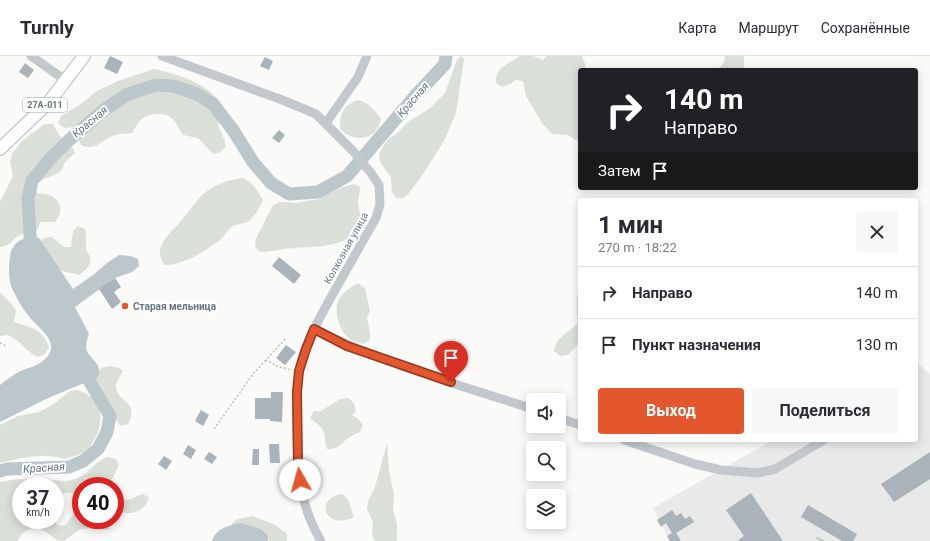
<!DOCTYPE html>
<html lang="ru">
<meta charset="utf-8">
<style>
body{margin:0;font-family:Roboto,sans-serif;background:#f7f7f7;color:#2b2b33;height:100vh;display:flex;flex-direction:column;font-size:15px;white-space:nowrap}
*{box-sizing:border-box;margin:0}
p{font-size:13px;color:#7c7c81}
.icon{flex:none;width:22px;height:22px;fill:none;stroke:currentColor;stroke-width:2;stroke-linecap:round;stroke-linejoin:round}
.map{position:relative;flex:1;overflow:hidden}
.drawer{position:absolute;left:578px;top:142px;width:340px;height:244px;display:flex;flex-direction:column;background:#fff;border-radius:4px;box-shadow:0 2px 10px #0003}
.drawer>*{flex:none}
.hud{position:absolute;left:578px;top:12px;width:340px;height:122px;border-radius:4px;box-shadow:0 2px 10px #0003;background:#202124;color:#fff;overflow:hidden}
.buttons{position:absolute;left:526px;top:337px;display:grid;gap:8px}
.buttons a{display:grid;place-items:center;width:40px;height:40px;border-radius:4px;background:#fff;box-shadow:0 2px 10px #0003;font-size:20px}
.speed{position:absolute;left:12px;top:421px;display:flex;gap:8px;font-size:20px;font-weight:700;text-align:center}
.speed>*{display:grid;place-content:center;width:52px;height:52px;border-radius:50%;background:#fff;box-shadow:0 2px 10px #0003;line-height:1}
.speed small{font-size:10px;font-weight:400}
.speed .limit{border:6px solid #d22;background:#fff;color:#111}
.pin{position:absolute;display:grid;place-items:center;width:34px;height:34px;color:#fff;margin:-41px -17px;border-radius:50% 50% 50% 0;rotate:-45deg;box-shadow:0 0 4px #0007}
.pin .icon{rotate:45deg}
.me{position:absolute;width:44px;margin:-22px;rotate:353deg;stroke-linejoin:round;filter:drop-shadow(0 0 3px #0008)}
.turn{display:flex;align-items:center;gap:14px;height:84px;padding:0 20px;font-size:18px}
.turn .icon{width:52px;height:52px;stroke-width:2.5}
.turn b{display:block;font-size:28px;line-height:34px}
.then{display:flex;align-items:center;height:38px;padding:0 20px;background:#0003;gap:8px;font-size:15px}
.round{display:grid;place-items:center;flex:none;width:42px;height:42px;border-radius:4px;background:#f7f7f7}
.summary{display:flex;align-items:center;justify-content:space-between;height:68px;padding:0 20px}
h1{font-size:24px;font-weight:700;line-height:30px}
.action{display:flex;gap:8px;margin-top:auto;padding:8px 20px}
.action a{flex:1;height:46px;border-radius:4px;background:#e4572e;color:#fff;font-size:16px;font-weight:700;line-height:46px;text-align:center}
.action a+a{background:#f7f7f7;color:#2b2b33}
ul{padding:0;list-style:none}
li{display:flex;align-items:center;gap:12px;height:52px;padding:0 20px;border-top:1px solid #e1e1e2}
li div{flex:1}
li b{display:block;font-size:15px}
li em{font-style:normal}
header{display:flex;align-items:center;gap:24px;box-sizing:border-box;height:56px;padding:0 20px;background:#fff;border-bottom:1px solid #e1e1e2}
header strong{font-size:19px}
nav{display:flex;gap:22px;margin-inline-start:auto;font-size:14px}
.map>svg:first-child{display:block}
.built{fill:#e8e9e9}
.green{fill:#dadfd7}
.water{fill:#bbc7cb}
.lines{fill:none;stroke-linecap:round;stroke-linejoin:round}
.stream{stroke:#bbc7cb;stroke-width:2}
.river{stroke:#bbc7cb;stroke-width:13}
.building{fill:#aab3b9}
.major-casing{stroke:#b5babe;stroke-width:14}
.path{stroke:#bbbfc2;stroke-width:1.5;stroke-dasharray:2 2;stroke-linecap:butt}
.minor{stroke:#c3c8cc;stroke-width:9}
.major{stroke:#fff;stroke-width:12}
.route-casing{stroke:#94391e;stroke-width:10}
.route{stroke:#e4572e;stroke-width:7}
.poi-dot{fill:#e4572e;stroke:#fff;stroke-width:1.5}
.labels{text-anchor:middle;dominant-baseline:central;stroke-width:4;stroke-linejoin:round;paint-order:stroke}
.shield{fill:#fff;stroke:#939fa8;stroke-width:1}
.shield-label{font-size:9px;font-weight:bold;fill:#657683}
.street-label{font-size:10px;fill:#657683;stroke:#fff}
.poi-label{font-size:10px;font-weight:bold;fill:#657683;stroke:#fff;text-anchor:start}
.water-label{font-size:11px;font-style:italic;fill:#60757c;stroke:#fff}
</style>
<header>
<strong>Turnly</strong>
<nav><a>Карта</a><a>Маршрут</a><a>Сохранённые</a></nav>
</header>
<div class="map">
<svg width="930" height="485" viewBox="0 0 930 485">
<rect width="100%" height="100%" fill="#fafaf8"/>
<path class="built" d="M916,306l14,12v167h-260l-17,-33 120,-68h143z"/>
<g class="green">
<path d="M461,0l3,3 -8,54 -12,28 -21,33 -14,19 -6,5h-7l-4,-6 -1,-15 -9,-12 -3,-7 1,-7 8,-12 7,-4 14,-14 20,-12 16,-16 12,-33z"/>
<path d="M520,0h13l10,4 3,-4h36l3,8v6h-5l-1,16 1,5v51l-13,-7 -15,-1 -10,-11 -16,-27 -3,-15 -7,-1 -6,4 -8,3 -6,-4c-1,-16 12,-19 24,-27z"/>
<path d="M725,0h19v14h-26l6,-8z"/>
<path d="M154,13c24,5 83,22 64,56l6,14 2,8 -6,5 -7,2 -15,-16 -15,-3c-4,-6 -7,-14 -13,-18 -3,-3 -8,-3 -12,-3 -14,-1 -20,8 -26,19 -5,1 -11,0 -16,2 -14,3 -19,17 -35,10l-3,-8 6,-4 3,-7 -23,2 -6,-5 3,-7 20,-12 16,-13 21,-10z"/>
<path d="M358,44c12,3 16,10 23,19 -4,21 -26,25 -41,10 0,-16 3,-24 18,-29z"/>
<path d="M45,68h8c2,4 4,8 7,12 7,7 11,6 15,17l-10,9 -3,8 -6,4 -14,6 -6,5 1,8c5,1 12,1 16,4 10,7 9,17 2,25h-15l-2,7c-5,3 -11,3 -16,5 -9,4 -10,12 -22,13v-45l13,-26 -3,-14 2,-8 9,-12 18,-14z"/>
<path d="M243,122c10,5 14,12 20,22 -3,6 -6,13 -11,18 -5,7 -13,5 -19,8 -5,2 -8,10 -13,14 -15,11 -36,25 -55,25 -3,-4 -6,-8 -5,-14 1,-11 14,-22 21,-30 10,-12 18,-26 32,-34 10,-5 19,-8 30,-9z"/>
<path d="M354,128l6,3c0,4 -1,9 -2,13 0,11 7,18 -1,30 -13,20 -52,16 -73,19 -8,1 -15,3 -24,3l-5,-5 1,-8 17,-34 7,-3 16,1 23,-4 20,-11z"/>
<path d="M78,170l7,3c2,7 1,12 1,19 0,4 3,5 4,9 2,8 -5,14 -11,18 -5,-2 -11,-2 -16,-4 -10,-4 -17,-19 -23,-28l4,-5 8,-1 12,10h7l2,-16z"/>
<path d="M358,227l7,5 5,23 -3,7 3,15v7l-7,4c-14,-4 -19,-7 -24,-21 -6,-20 0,-30 19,-40z"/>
<path d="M580,233v53l-12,13 -8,1 -6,-5c2,-14 14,-18 23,-27 2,-13 -4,-23 3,-35z"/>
<path d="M0,237l6,5 10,12 -2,12c18,6 28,6 35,25l-4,7 -7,3c-12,-5 -18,-17 -30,-22l-8,1z"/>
<path d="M109,310l7,1 7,3c-2,5 -6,11 -7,15 -1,17 25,16 12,39l-8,2 -7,-13 -13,-18 -3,-7 -2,-15 6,-5z"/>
<path d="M77,334c27,7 29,35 14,55 -5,8 -18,12 -27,14 -19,-7 -44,-1 -64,4v-38l18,-9 21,-4 13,-7 18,-14z"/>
<path d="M348,342l6,5 2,8 -4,4 6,4 5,6 -3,7c-5,2 -9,4 -13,7 -8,6 -7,10 -20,10 -2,-5 -2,-8 -2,-13 -1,-8 -9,-13 -15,-18l4,-7h7l19,-12z"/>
<path d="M387,387l2,28 5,23 -1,15 4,15v17h-21l-3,-3 -1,-8 1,-8 -6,-13 1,-8 7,-14z"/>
<path d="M108,401l8,2 3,7 -7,13 -1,7h-30v6l-15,1 -11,4v-11h-34v34h34l2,5 7,1c6,-5 8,-12 15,-16l2,1v9c14,0 22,-4 29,9 -11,3 -19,-3 -29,0 -7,3 -12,10 -19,12 -7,-1 -10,-5 -16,-9 -11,-8 -23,-2 -29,9h-17v-59c12,-3 28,-4 40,-3 11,0 21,3 32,1 15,-3 22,-19 36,-23z"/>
<path d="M115,438c10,10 16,5 27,0l7,3c-4,16 -20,20 -34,12z"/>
<path d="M342,438l6,5 6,18c-26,14 -43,-17 -12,-23z"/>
<path d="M253,460l22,9 12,9v7h-17l-8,-5 -30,-5v-8l6,-4z"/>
</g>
<g class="water">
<path d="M30,179l9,3 34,51 20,-14 14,-12 12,-8 12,1 7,3 1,7 -7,6 -17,6 -40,29 14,27c-2,5 -4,12 -2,17 5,10 15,12 11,26l-52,22 -46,23v-37c5,-4 10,-8 15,-11 12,-7 29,-8 35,-22 6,-12 -12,-25 -18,-32 -7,-8 -13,-17 -17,-26 -6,-9 -6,-18 -6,-29 2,-20 4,-21 21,-30z"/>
<path d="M242,467l18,6 7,5 1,7h-56c4,-13 17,-16 30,-18z"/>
</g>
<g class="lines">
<path class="stream" d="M817,482l6,3"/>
<g class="river">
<path d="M31,197l-3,-55 4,-17 17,-21 19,-19 36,-31 24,-16 28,-9 17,1 24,8 16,10 20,26 20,32 18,21 18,11 29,-2 29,-16 69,-81 29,-31 1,-8"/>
<path d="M0,415l7,-2 62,-2 14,-6 15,-12 9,-17 3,-16 -29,-49"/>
</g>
</g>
<g class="building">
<path d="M110,0l13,6 -6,12 -13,-6z"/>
<path d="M265,1l8,4 -4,9 -9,-4z"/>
<path d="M25,7l9,7 -6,8 -9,-6z"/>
<path d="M279,74l6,5 -6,8 -7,-5z"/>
<path d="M279,201l22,18 -7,9 -22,-18z"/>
<path d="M115,222l6,9 -7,5 7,10 -9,7 -13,-20z"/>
<path d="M286,289l10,7 -11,13 -9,-7z"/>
<path d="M271,336h12l-1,30 -12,-1v-2h-15v-21h16z"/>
<path d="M201,354l8,5 -6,11 -8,-5z"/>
<path d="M269,388h10l1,19h-10z"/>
<path d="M188,389l8,5 -5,9 -8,-5z"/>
<path d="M253,393h6v16h-7z"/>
<path d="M209,396l8,5 -5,7 -8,-5z"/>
<path d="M930,396v27l-36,23 -13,-18z"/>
<path d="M164,400l8,5 -6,9 -8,-6z"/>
<path d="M751,437l32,48h-46l7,-5 -18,-26z"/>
<path d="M808,449l49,29 -4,7h-11l-41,-24z"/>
<path d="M672,454l4,6 5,-3 4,6 5,-3 4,6 -18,11 5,8h-11l-3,-5 5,-3 -6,-10 -5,4 -4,-7z"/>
</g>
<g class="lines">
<defs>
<path id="major" d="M0,93l49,-47 35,-46"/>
</defs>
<use href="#major" class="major-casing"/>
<g class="path">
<path d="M285,283l-19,21 13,7 13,3"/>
<path d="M0,287l6,3"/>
<path d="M214,373l39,-55 13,-14"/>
</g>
<g class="minor">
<path d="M31,0l34,24"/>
<path d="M162,0l123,45 31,13 37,37 18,22 8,12 1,19 -4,14c-14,24 -27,48 -41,72 -13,24 -32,54 -36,82 -4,23 -2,47 -2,70 1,37 5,67 24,99"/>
<path d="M326,67l32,-46 9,-21"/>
<path d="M315,273c69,35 144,56 218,80"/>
<path d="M559,362l21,7"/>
<path d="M624,384l71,24 26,6 37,3 17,-4 49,-29"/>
</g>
<use href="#major" class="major"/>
</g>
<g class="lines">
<defs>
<path id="route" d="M300,424l-2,-15 -1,-73 2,-21 7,-22 8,-20 33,17 104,36"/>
</defs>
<use href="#route" class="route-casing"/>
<use href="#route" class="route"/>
</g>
<circle class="poi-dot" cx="125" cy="250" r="4"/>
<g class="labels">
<rect class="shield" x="23" y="42" width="44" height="14" rx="3"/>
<g class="shield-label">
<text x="45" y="49">27А-011</text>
</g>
<g class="street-label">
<text transform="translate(346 192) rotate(-61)">Колхозная улица</text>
</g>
<g class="poi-label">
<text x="133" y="250">Старая мельница</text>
</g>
<g class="water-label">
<text transform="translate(413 44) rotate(-49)">Красная</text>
<text transform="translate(90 66) rotate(-40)">Красная</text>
<text transform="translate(44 412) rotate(-4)">Красная</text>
</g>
</g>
</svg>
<div class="buttons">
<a><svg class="icon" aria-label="sound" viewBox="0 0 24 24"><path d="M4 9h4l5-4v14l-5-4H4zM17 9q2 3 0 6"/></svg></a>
<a><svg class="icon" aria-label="search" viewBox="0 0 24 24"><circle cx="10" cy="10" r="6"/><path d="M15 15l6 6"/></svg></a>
<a><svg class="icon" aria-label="layers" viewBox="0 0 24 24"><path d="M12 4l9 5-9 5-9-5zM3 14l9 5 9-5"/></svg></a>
</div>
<div class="speed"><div>37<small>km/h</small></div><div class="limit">40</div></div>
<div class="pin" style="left:451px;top:326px;background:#d93025"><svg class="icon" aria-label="arrive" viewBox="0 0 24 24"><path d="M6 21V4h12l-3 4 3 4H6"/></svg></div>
<svg class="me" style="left:300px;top:424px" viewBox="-20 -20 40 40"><circle r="19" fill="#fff"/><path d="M0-13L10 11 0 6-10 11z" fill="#e4572e"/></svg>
<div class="hud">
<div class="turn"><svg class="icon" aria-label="right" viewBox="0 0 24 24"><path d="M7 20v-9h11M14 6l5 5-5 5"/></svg><div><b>140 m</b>Направо</div></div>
<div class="then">Затем<svg class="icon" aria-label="arrive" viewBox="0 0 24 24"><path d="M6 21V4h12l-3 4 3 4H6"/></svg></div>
</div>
<section class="drawer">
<div class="summary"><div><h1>1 мин</h1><p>270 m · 18:22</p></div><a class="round"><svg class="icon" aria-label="close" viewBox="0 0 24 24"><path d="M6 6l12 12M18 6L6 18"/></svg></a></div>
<ul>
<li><svg class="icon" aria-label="right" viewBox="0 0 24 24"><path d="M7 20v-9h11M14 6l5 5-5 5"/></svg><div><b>Направо</b></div><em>140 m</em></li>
<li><svg class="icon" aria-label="arrive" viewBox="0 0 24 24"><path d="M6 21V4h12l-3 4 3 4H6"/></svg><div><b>Пункт назначения</b></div><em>130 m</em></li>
</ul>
<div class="action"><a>Выход</a><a>Поделиться</a></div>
</section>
</div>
